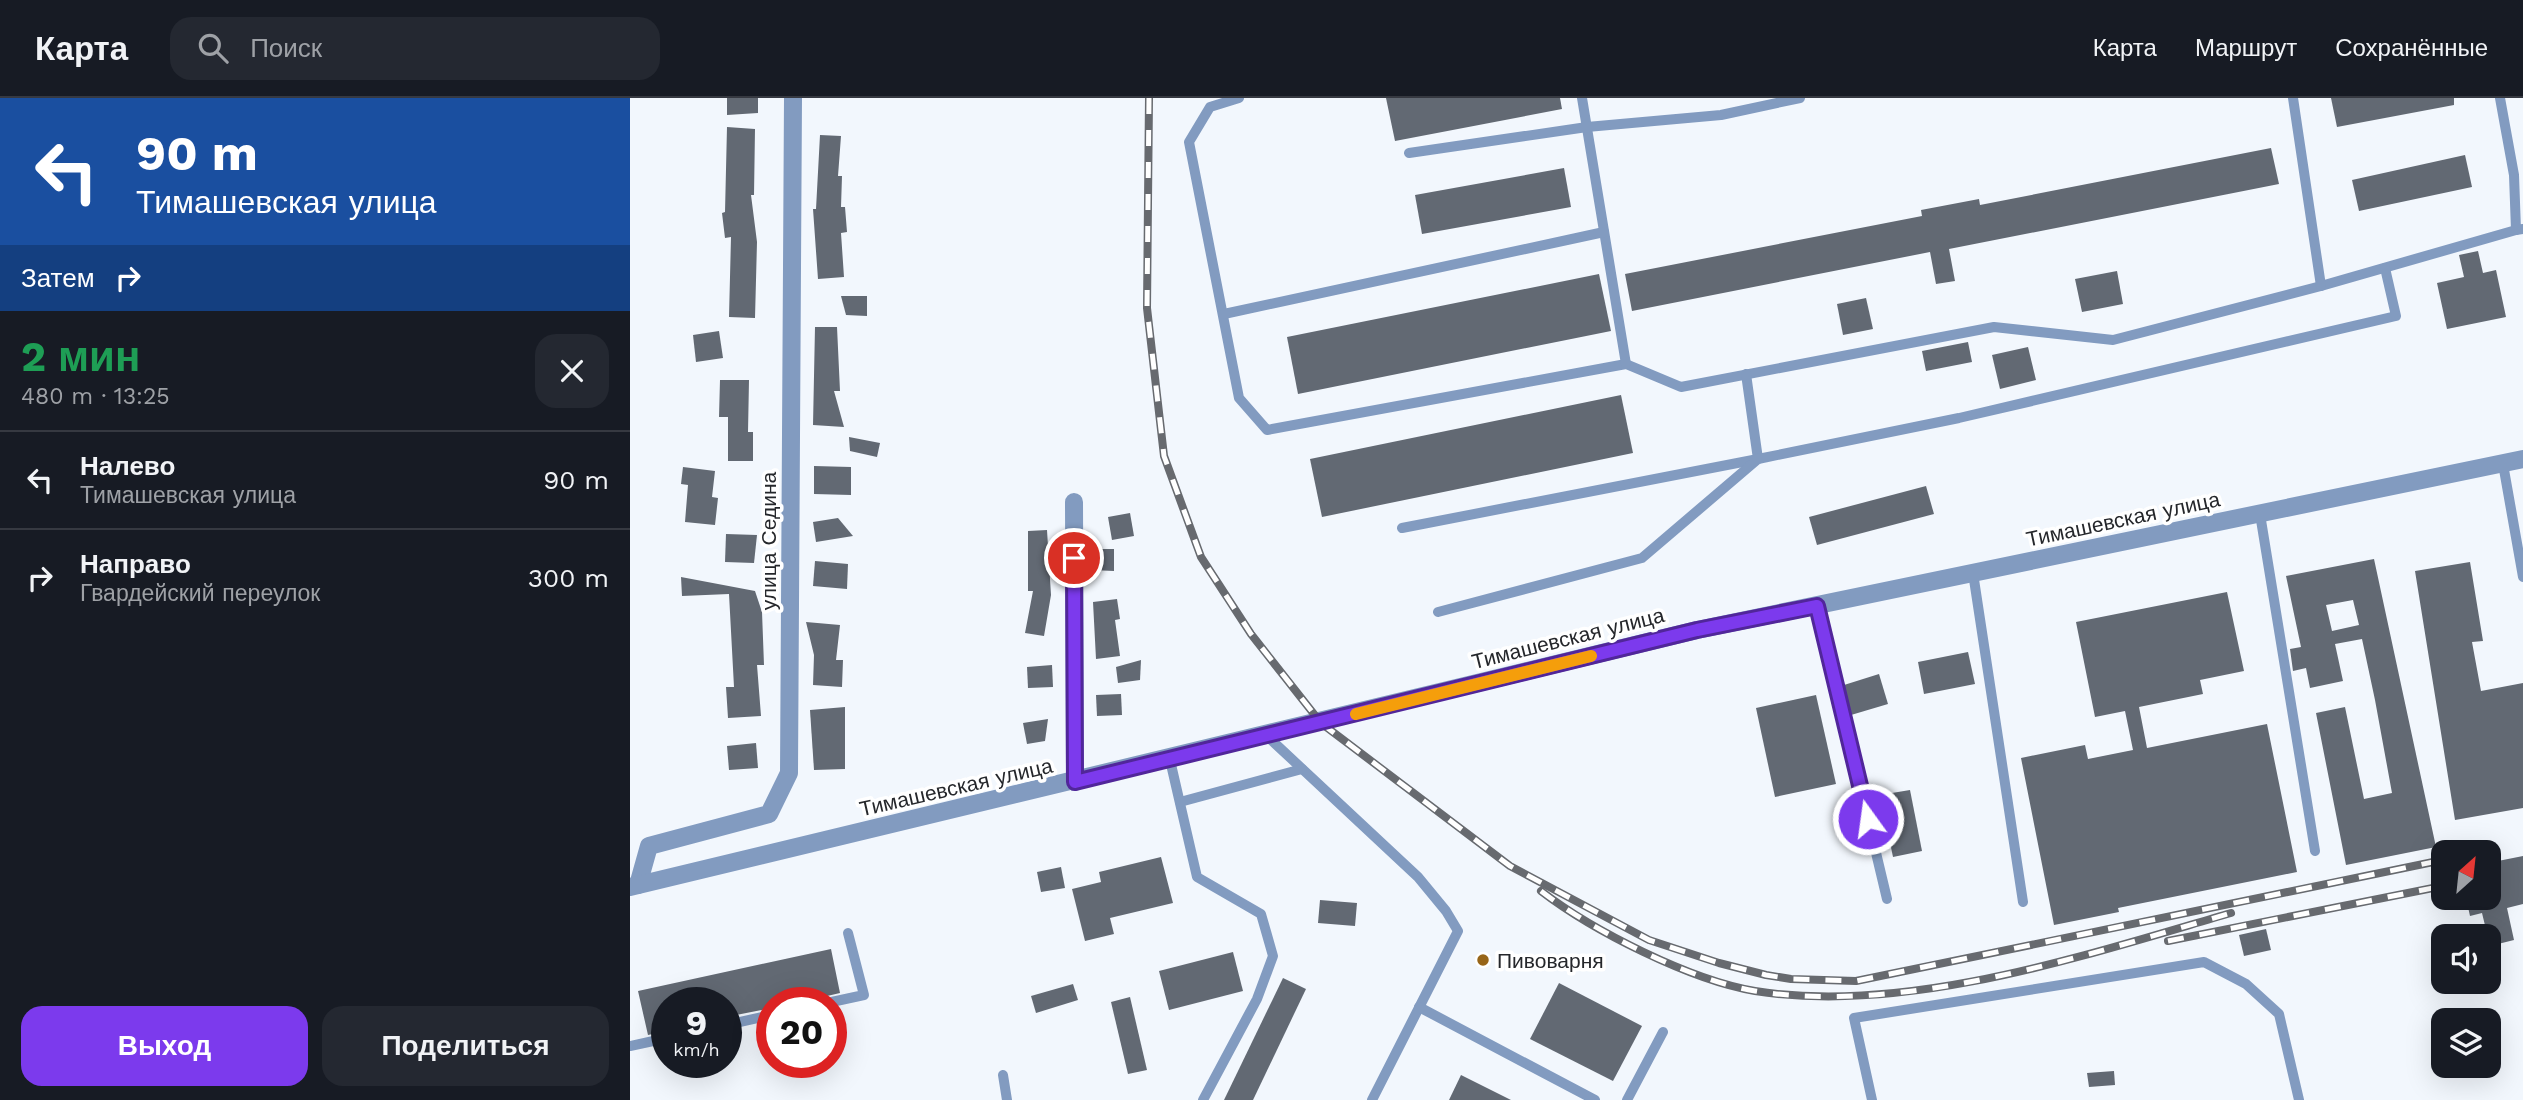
<!DOCTYPE html>
<html lang="ru">
<meta charset="utf-8">
<style>
body{margin:0;font-family:"Work Sans",sans-serif;background:#242831;color:#f1f3f6;height:100vh;display:flex;flex-direction:column;font-size:26px;white-space:nowrap}
*{box-sizing:border-box;margin:0}
p{font-size:23px;color:#9ea1a6}
.icon{flex:none;width:38px;height:38px;fill:none;stroke:currentColor;stroke-width:2;stroke-linecap:round;stroke-linejoin:round}
.map{position:relative;flex:1;overflow:hidden}
.panel{display:flex;flex-direction:column;background:#171b24;width:630px}
.panel>*{flex:none}
.guide{background:#1a4fa0;color:#fff;overflow:hidden}
.needle{width:46px;rotate:27deg}
.controls{position:absolute;left:1801px;top:742px;display:grid;gap:14px}
.controls a{display:grid;place-items:center;width:70px;height:70px;border-radius:14px;background:#171b24;box-shadow:0 7px 28px #0002;font-size:35px}
.speed{position:absolute;left:21px;top:889px;display:flex;gap:14px;font-size:35px;font-weight:700;text-align:center}
.speed>*{display:grid;place-content:center;width:91px;height:91px;border-radius:50%;background:#171b24;box-shadow:0 7px 28px #0002;line-height:1}
.speed small{font-size:18px;font-weight:400}
.speed .limit{border:10px solid #d22;background:#fff;color:#111}
.pin{position:absolute;display:grid;place-items:center;width:60px;height:60px;color:#fff;margin:-30px;border:4px solid #fff;border-radius:50%;box-shadow:0 2px 7px #0007}
.me{position:absolute;width:77px;margin:-38px;rotate:346deg;stroke-linejoin:round;filter:drop-shadow(0 0 5px #0008)}
.turn{display:flex;align-items:center;gap:24px;height:147px;padding:0 21px;font-size:32px}
.turn .icon{width:91px;height:91px;stroke-width:2.5}
.turn b{display:block;font-size:49px;line-height:60px}
.then{display:flex;align-items:center;height:66px;padding:0 21px;background:#0003;gap:14px;font-size:26px}
.round{display:grid;place-items:center;flex:none;width:74px;height:74px;border-radius:21px;background:#242831}
.head{display:flex;align-items:center;justify-content:space-between;height:119px;padding:0 21px}
h1{font-size:42px;font-weight:700;line-height:52px;color:#1e9e55}
.cta{display:flex;gap:14px;margin-top:auto;padding:14px 21px}
.cta a{flex:1;height:80px;border-radius:21px;background:#7c3aed;color:#fff;font-size:28px;font-weight:700;line-height:80px;text-align:center}
.cta a+a{background:#242831;color:#f1f3f6}
ul{padding:0;list-style:none}
li{display:flex;align-items:center;gap:21px;height:98px;padding:0 21px;border-top:2px solid #363941}
li div{flex:1}
li b{display:block;font-size:26px}
li em{font-style:normal}
header{display:flex;align-items:center;gap:42px;box-sizing:border-box;height:98px;padding:0 35px;background:#171b24;border-bottom:2px solid #363941}
header strong{font-size:33px}
nav{display:flex;gap:38px;margin-inline-start:auto;font-size:24px}
.search{width:490px;height:63px;background:#242831;display:flex;align-items:center;gap:18px;box-sizing:border-box;padding:0 24px;border-radius:21px;color:#9ea1a6;font-size:26px}
main{display:flex;flex:1;min-height:0}
.map>svg:first-child{display:block}
.building{fill:#626973;fill-rule:evenodd}
.lines{fill:none;stroke-linecap:round;stroke-linejoin:round}
.service{stroke:#829bc0;stroke-width:10}
.minor{stroke:#829bc0;stroke-width:18}
.rail-casing{stroke:#676a6f;stroke-width:8}
.rail{stroke:#fff;stroke-width:5;stroke-dasharray:16;stroke-linecap:butt}
.route-casing{stroke:#51269a;stroke-width:18}
.route{stroke:#7c3aed;stroke-width:12}
.slow{stroke:#f59e0b;stroke-width:12}
.poi-dot{fill:#976518;stroke:#fff;stroke-width:2.5}
.labels{text-anchor:middle;dominant-baseline:central;stroke-width:7;stroke-linejoin:round;paint-order:stroke}
.street-label{font-size:21px;fill:#25272b;stroke:#fff}
.poi-label{font-size:21px;fill:#25272b;stroke:#fff;text-anchor:start}
</style>
<header>
<strong>Карта</strong>
<div class="search"><svg class="icon" aria-label="search" viewBox="0 0 24 24"><circle cx="10" cy="10" r="6"/><path d="M15 15l6 6"/></svg>Поиск</div>
<nav><a>Карта</a><a>Маршрут</a><a>Сохранённые</a></nav>
</header>
<main>
<section class="panel">
<div class="guide">
<div class="turn"><svg class="icon" aria-label="left" viewBox="0 0 24 24"><path d="M17 20v-9H6M10 6l-5 5 5 5"/></svg><div><b>90 m</b>Тимашевская улица</div></div>
<div class="then">Затем<svg class="icon" aria-label="right" viewBox="0 0 24 24"><path d="M7 20v-9h11M14 6l5 5-5 5"/></svg></div>
</div>
<div class="head"><div><h1>2 мин</h1><p>480 m · 13:25</p></div><a class="round"><svg class="icon" aria-label="close" viewBox="0 0 24 24"><path d="M6 6l12 12M18 6L6 18"/></svg></a></div>
<ul>
<li><svg class="icon" aria-label="left" viewBox="0 0 24 24"><path d="M17 20v-9H6M10 6l-5 5 5 5"/></svg><div><b>Налево</b><p>Тимашевская улица</p></div><em>90 m</em></li>
<li><svg class="icon" aria-label="right" viewBox="0 0 24 24"><path d="M7 20v-9h11M14 6l5 5-5 5"/></svg><div><b>Направо</b><p>Гвардейский переулок</p></div><em>300 m</em></li>
</ul>
<div class="cta"><a>Выход</a><a>Поделиться</a></div>
</section>
<div class="map">
<svg width="1893" height="1002" viewBox="0 0 1893 1002">
<rect width="100%" height="100%" fill="#f2f7fd"/>
<g class="building">
<path d="M97,0h31v15l-31,2z"/>
<path d="M756,0h174l2,11 -167,32z"/>
<path d="M1701,0h123v7l-117,22z"/>
<path d="M97,29l28,2 -1,66h-3l6,47 -2,76 -26,-1 2,-80 -6,1 -3,-25 3,-1z"/>
<path d="M190,37l21,1 -3,40h4l-1,31h4l2,25 -6,1 3,44 -26,2 -5,-70h3z"/>
<path d="M1641,50l8,36 -330,65 6,32 -19,3 -6,-32 -298,59 -7,-37 297,-58 -1,-6 58,-11 1,6z"/>
<path d="M1835,57l7,32 -113,24 -7,-31z"/>
<path d="M934,70l7,39 -149,27 -7,-39z"/>
<path d="M1848,153l5,22 13,-3 10,47 -59,12 -10,-46 27,-6 -5,-22z"/>
<path d="M1487,173l6,33 -41,8 -7,-33z"/>
<path d="M969,176l12,57 -313,63 -11,-57z"/>
<path d="M211,198h26v20l-21,-1z"/>
<path d="M1236,200l7,31 -30,6 -6,-31z"/>
<path d="M185,229h22l3,64h-6l10,36 -31,-2z"/>
<path d="M89,233l4,27 -27,4 -3,-27z"/>
<path d="M1338,244l4,20 -46,9 -4,-20z"/>
<path d="M1398,249l8,33 -36,9 -8,-34z"/>
<path d="M90,282h29l-1,52h5v29h-25v-44h-9z"/>
<path d="M991,297l12,58 -311,64 -12,-58z"/>
<path d="M219,339l31,6 -3,14 -27,-6z"/>
<path d="M184,368l37,1v28l-37,-1z"/>
<path d="M53,369l32,4 -3,26 6,1 -3,27 -30,-3 3,-37 -7,-1z"/>
<path d="M1296,388l8,28 -117,31 -8,-28z"/>
<path d="M500,415l4,23 -22,4 -4,-23z"/>
<path d="M208,420l15,18 -37,6 -3,-20z"/>
<path d="M417,432l4,65 -7,41 -19,-3 8,-42h-5v-60z"/>
<path d="M96,436l31,1 -3,28 -29,-1z"/>
<path d="M461,451h23v22l-23,-1z"/>
<path d="M1744,461l62,288 -90,18 -30,-152 29,-6 19,92 28,-6 -17,-93 -13,-61 -27,5 8,37 -33,7 -4,-20 -13,3 -3,-22 11,-2 -15,-71zM1723,502l6,25 -27,6 -6,-26z"/>
<path d="M185,463l33,3 -1,25 -34,-3z"/>
<path d="M1840,464l13,79 -11,1 9,49 42,-8v125l-68,12 -40,-249z"/>
<path d="M51,479l74,14 7,21 2,53h-7l4,51 -33,2 -2,-31h8l-5,-93 -47,2z"/>
<path d="M1597,494l17,79 -44,9 3,14 -64,13 8,41 120,-24 30,148 -179,36 1,4 -65,13 -33,-167 64,-13 3,14 45,-9 -8,-39 -30,6 -19,-95z"/>
<path d="M487,501l3,20 -5,1 5,36 -24,3 -3,-57z"/>
<path d="M176,524l34,3 -4,35h7l-1,27 -29,-2 1,-30z"/>
<path d="M1338,554l7,32 -51,10 -6,-32z"/>
<path d="M511,562l-1,20 -22,3 -2,-16z"/>
<path d="M422,567l1,22 -25,1 -1,-21z"/>
<path d="M1249,576l9,30 -37,11 -7,-30z"/>
<path d="M491,596l1,21 -25,1 -1,-21z"/>
<path d="M1186,597l20,89 -61,13 -19,-89z"/>
<path d="M215,609v62l-31,1 -4,-60z"/>
<path d="M418,621l-3,22 -18,3 -4,-21z"/>
<path d="M126,645l2,25 -29,2 -2,-24z"/>
<path d="M1280,692l12,61 -29,6 -13,-62z"/>
<path d="M1893,758v48l-16,4 7,32 -24,6 -8,-33 -12,3 -4,-18h22v-35z"/>
<path d="M531,759l12,46 -63,15 4,16 -29,7 -13,-52 29,-7 -2,-10z"/>
<path d="M431,769l4,21 -24,4 -4,-20z"/>
<path d="M690,802l37,3 -2,23 -37,-3z"/>
<path d="M1636,831l5,21 -27,6 -5,-21z"/>
<path d="M201,851l9,44 -43,10h-25v5l-46,9v-14h-59v28l-19,4 -10,-44z"/>
<path d="M603,854l10,39 -74,19 -10,-39z"/>
<path d="M653,880l23,11 -53,111h-29z"/>
<path d="M929,885l83,43 -29,55 -83,-42z"/>
<path d="M443,886l5,16 -42,13 -5,-17z"/>
<path d="M500,899l17,73 -19,4 -17,-72z"/>
<path d="M1484,973l1,14 -26,2 -2,-14z"/>
<path d="M831,977l50,25h-62z"/>
</g>
<g class="lines">
<g class="service">
<path d="M609,0l-29,9 -21,35 50,256 28,32 359,-66 55,23 313,-60 119,13 208,-54 195,-56"/>
<path d="M952,0l44,266"/>
<path d="M1663,0l28,188"/>
<path d="M1870,0l14,77 2,55 7,-1"/>
<path d="M779,55l178,-26 134,-12 79,-17"/>
<path d="M594,216l380,-82"/>
<path d="M1873,366l20,113"/>
<path d="M1630,416l55,337"/>
<path d="M772,430l356,-69 -12,-85"/>
<path d="M1343,475l50,329"/>
<path d="M1187,507l70,294"/>
<path d="M808,514l204,-54 116,-99 201,-41 437,-102 -11,-48"/>
<path d="M637,638l151,141 28,34 12,20 -86,169"/>
<path d="M540,662l27,117 64,37 12,42 -16,43 -54,101"/>
<path d="M550,704l122,-33"/>
<path d="M197,905l37,-8 -16,-62"/>
<path d="M789,909l176,93"/>
<path d="M96,927l46,-10"/>
<path d="M0,948l37,-8"/>
<path d="M373,977l4,25"/>
<path d="M997,1002l36,-68"/>
<path d="M1242,1002l-18,-82 350,-56 42,22 33,30 20,86"/>
</g>
<g class="minor">
<path d="M444,404l1,280"/>
<path d="M8,787l11,-39 120,-32 20,-41 4,-675"/>
<path d="M0,789l1067,-257 826,-171"/>
</g>
<defs>
<g id="rail">
<path d="M519,0l-2,210 17,148 37,101 50,77 70,89 189,143 139,74 70,23 47,12 25,4 65,2 582,-120"/>
<path d="M911,793c52,40 149,89 214,100 152,24 331,-36 476,-78"/>
<path d="M1538,843l275,-55"/>
</g>
</defs>
<use href="#rail" class="rail-casing"/>
<use href="#rail" class="rail"/>
</g>
<g class="lines">
<defs>
<path id="route" d="M444,460l1,224 622,-152 120,-24 51,213"/>
</defs>
<use href="#route" class="route-casing"/>
<use href="#route" class="route"/>
<path class="slow" d="M726,616l235,-58"/>
</g>
<circle class="poi-dot" cx="853" cy="862" r="7"/>
<g class="labels">
<g class="street-label">
<text transform="translate(1493 421) rotate(-12)">Тимашевская улица</text>
<text transform="translate(138 443) rotate(-90)">улица Седина</text>
<text transform="translate(938 540) rotate(-14)">Тимашевская улица</text>
<text transform="translate(326 689) rotate(-13)">Тимашевская улица</text>
</g>
<g class="poi-label">
<text x="867" y="862">Пивоварня</text>
</g>
</g>
</svg>
<div class="controls">
<a><svg class="needle" viewBox="-14 -14 28 28"><path d="M0-13l5 13h-10z" fill="#e53935"/><path d="M0 13l5-13h-10z" fill="#9ea1a6"/></svg></a>
<a><svg class="icon" aria-label="sound" viewBox="0 0 24 24"><path d="M4 9h4l5-4v14l-5-4H4zM17 9q2 3 0 6"/></svg></a>
<a><svg class="icon" aria-label="layers" viewBox="0 0 24 24"><path d="M12 4l9 5-9 5-9-5zM3 14l9 5 9-5"/></svg></a>
</div>
<div class="speed"><div>9<small>km/h</small></div><div class="limit">20</div></div>
<div class="pin" style="left:444px;top:460px;background:#d93025"><svg class="icon" aria-label="arrive" viewBox="0 0 24 24"><path d="M6 21V4h12l-3 4 3 4H6"/></svg></div>
<svg class="me" style="left:1238px;top:721px" viewBox="-20 -20 40 40"><circle r="17" fill="#7c3aed" stroke="#fff" stroke-width="3"/><path d="M0-11L8 9 0 5-8 9z" fill="#fff"/></svg>
</div>
</main>
